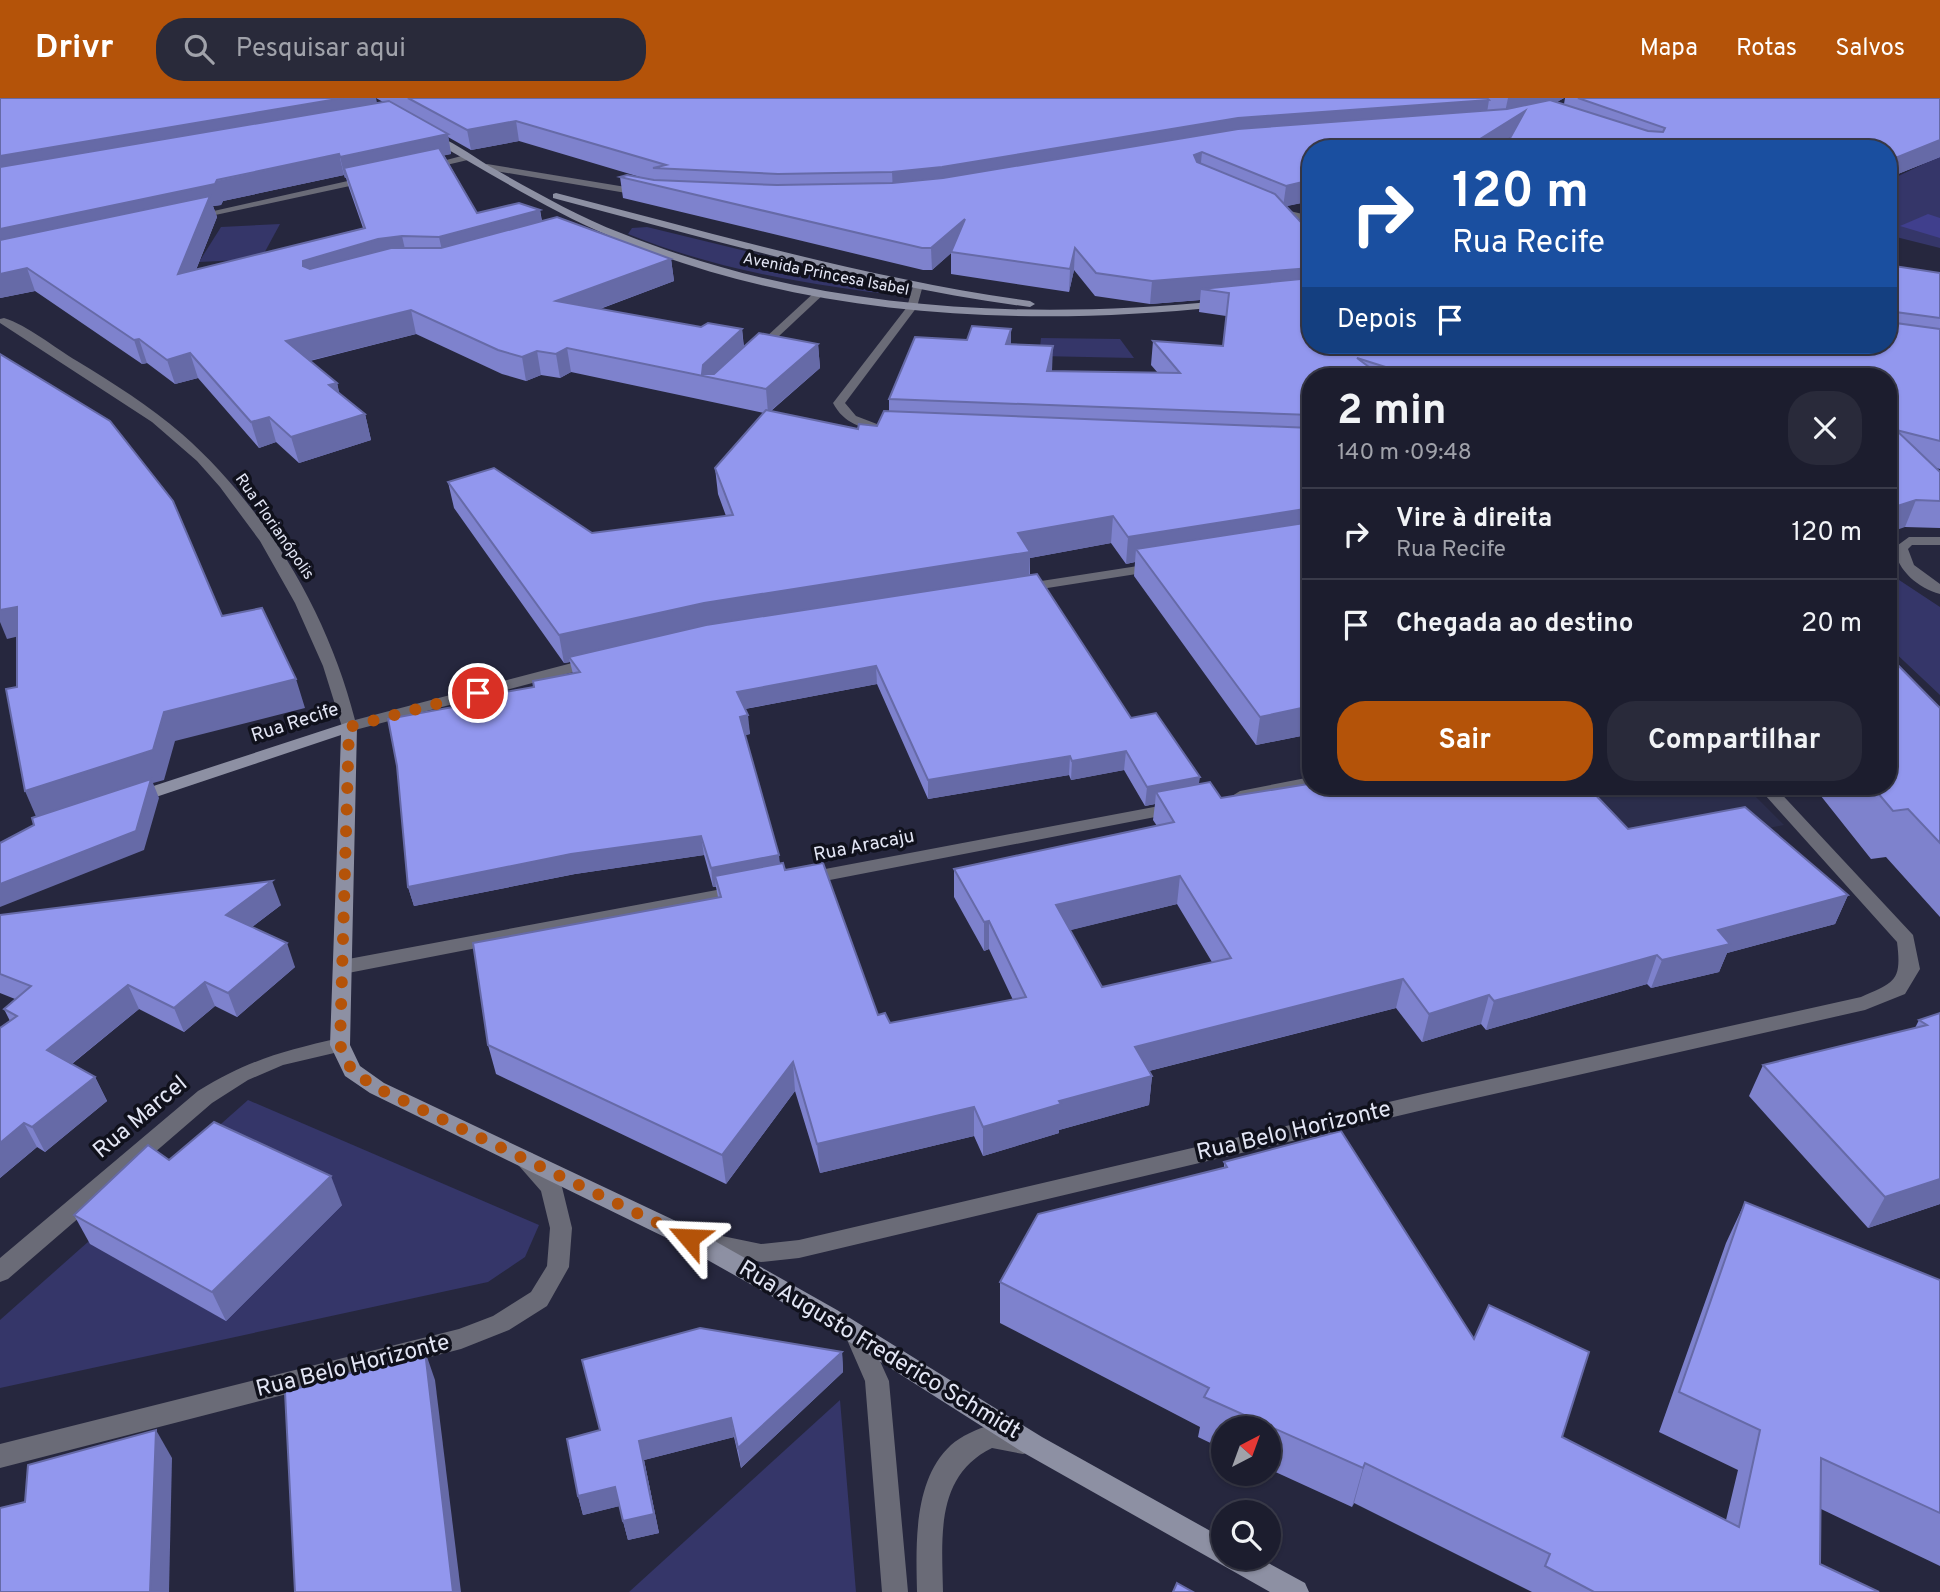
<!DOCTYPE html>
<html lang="pt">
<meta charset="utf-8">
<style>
body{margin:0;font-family:Overpass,sans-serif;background:#292a3a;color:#f1f3f6;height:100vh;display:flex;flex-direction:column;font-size:26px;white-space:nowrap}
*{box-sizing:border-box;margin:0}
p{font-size:23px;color:#a0a2aa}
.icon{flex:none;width:38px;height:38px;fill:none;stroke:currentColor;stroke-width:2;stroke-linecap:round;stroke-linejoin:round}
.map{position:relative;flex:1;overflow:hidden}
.sheet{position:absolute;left:1302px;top:270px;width:595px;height:427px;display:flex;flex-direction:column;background:#1c1d2e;border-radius:28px;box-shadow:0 2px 5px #0004,0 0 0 2px #3a3b4a}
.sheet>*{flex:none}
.guide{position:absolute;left:1302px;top:42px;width:595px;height:214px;border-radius:28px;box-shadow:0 2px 5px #0004,0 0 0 2px #3a3b4a;background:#1a4fa0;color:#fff;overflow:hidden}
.needle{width:46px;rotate:41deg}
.controls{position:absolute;left:1211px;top:1318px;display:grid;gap:14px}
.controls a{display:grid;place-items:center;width:70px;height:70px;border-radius:50%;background:#1c1d2e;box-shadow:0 2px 5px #0004,0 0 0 2px #3a3b4a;font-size:35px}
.pin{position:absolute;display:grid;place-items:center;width:60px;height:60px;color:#fff;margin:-30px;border:4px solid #fff;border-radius:50%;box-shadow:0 2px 7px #0007}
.me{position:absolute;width:77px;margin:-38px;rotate:296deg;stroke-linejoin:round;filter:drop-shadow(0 0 5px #0008)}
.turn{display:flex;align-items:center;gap:24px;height:147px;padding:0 35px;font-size:32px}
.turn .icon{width:91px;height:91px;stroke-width:2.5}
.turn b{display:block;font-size:49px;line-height:60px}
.then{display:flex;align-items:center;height:66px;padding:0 35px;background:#0003;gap:14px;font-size:26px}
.round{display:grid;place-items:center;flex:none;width:74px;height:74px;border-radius:28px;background:#292a3a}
.head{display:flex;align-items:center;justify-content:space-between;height:119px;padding:0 35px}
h1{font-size:42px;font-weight:700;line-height:52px}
.action{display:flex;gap:14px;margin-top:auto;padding:14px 35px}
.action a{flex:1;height:80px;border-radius:28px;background:#b45309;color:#fff;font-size:28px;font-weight:700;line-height:80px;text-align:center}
.action a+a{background:#292a3a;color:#f1f3f6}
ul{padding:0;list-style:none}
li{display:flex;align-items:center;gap:21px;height:91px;padding:0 35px;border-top:2px solid #3a3b4a}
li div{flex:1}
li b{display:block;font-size:26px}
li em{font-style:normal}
header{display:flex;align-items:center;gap:42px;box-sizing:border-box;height:98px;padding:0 35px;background:#b45309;color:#fff}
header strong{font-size:33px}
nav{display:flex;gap:38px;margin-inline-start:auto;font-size:24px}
.search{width:490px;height:63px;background:#292a3a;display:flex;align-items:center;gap:18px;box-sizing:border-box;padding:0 24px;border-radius:28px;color:#a0a2aa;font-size:26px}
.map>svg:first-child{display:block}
.built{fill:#2b2d4b}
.green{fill:#353669}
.water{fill:#403f8d}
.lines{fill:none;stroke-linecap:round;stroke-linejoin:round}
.lane{fill:#6a6b77;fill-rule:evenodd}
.street{fill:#6a6b77;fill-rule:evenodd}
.secondary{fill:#8d90a3;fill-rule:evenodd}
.wall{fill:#7e82cd;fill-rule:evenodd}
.shaded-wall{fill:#666aa7}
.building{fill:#9297ee;stroke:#666aa7;stroke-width:2;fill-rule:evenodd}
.route{stroke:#b45309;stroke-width:12;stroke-dasharray:0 21.6}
.labels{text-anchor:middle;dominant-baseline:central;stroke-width:7;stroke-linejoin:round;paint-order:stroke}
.far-street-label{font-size:16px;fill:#e3e6f5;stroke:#10111c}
.street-label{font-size:19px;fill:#e3e6f5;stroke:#10111c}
.near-street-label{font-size:23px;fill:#e3e6f5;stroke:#10111c}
</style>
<header>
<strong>Drivr</strong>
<div class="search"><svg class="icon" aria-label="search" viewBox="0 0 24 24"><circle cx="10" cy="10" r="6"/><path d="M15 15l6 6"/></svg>Pesquisar aqui</div>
<nav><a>Mapa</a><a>Rotas</a><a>Salvos</a></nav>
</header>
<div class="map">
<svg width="1940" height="1494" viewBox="0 0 1940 1494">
<rect width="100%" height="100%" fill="#26273e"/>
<path class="built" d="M1564,688h181l39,39 -154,31z"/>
<g class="green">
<path d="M1940,58v92l-52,-13v-54z"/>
<path d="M280,126l-19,35 -62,3 22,-35z"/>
<path d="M647,129l251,61 -3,5c-19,1 -39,-3 -59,-6 -70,-10 -142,-26 -208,-53l4,-6z"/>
<path d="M1041,240l79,1 14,19 -95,-2z"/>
<path d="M1888,469l5,9 47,31v88l-52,-49z"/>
<path d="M248,1002l291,125 -14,32 -37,25 -488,106v-68z"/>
<path d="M840,1302l16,192h-227z"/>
</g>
<path class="water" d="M1928,116l12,4v20l-40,-12z"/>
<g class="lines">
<g class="lane">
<path d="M1273,109l38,9v6l-41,-10v-4z"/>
<path d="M817,192l9,2 -65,61h-8v-4z"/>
<path d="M857,1227l8,3 24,53 19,211h-26l-17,-211 -20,-46 4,-7z"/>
<path d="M990,1327l42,10 3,8 -3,8 -9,3 -31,-6c-57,28 -50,89 -49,144h-26c-1,-47 -4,-112 34,-147 10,-9 26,-16 39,-20z"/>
</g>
<g class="street">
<path d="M469,56l4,3 -1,2 -47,11 -5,-3z"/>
<path d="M487,66l157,26 5,3 -5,3 -160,-27 -2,-2z"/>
<path d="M370,78l3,1v4l-181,39 -5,-3z"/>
<path d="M914,185l9,2 -6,22 -72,96 11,13 34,13 -6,4c-22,-5 -40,-9 -51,-30l74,-96z"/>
<path d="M4,220c23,7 51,30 73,43 36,22 73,45 105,73 83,73 146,179 173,286l240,-63 8,5 -3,3 -245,65h-12l-20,-64 -28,-63 -35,-62 -40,-54 -23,-26 -45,-39 -152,-99v-4z"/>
<path d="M1909,439h31v8h-28l-4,4 6,16 26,19v10c-22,-6 -42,-23 -46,-46z"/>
<path d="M1157,465l7,4 -2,3 -140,22 -7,-4 7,-4z"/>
<path d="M1311,679v9h5l-76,15 -8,-5 8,-5z"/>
<path d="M1757,688h17l139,149 7,34 -15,25 -40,16 -442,100 -624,148 -38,4 -63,-13 -8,-2 -3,-7 3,-7 8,-2 63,13 38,-4 624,-146 438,-97c34,-15 41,-16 36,-55z"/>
<path d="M1175,705l9,5 -3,4 -377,73 -9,-6 9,-6z"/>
<path d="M738,788l6,2 3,4 -3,4 -401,78 -7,-2 -3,-5 3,-5 7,-2z"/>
<path d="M340,940l7,2 3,5 -3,5 -64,15 -35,15 -36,23 -204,176 -8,3v-24l198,-167c51,-31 84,-40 142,-53z"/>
<path d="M524,1053l8,2 30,34 10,41 -3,39 -22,39 -38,24 -48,19 -461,119v-24l459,-115 34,-13 38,-24 16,-26 3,-38 -9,-37 -28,-32 3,-6z"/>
</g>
<g class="secondary">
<path d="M429,34c21,8 41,22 60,34 43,24 86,49 132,67 192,77 395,88 599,68l5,3 -5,3c-204,21 -416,10 -608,-70 -65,-27 -125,-66 -186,-100z"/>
<path d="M556,95c157,40 313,86 474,108l5,3 -5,3c-162,-21 -320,-68 -477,-109v-4z"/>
<path d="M349,624l8,5 -7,318 10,21 24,17 313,148 140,79 205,127 181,101v20h36l46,25 4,9h-39l-246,-139 -203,-129 -140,-79 -311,-152 -25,-17 -15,-31 11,-310 -200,67 -6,1 -8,-5 2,-4z"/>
</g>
</g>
<g class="wall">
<path d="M0,0l377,5 6,-1 -7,-4h1188l-7,4 7,2 1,-6h375v59l-52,21 -378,-41 -199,12v52l-25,5 25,139h577l6,-79 46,7v196l-4,-1 4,4v56l-35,-1 -17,-151h-577v358l-55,11 -122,-169 1,-14 -9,2 -15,-21 -81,15v17l101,143 68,66 22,14 90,-10 317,41 220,66 -13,29 -108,29 -8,19 -68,16 -4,-4 -161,46 -5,-6 -59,18 -26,-34 -247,63 3,5 -3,29 -90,25v3l-76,23 -9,-20 -154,37 -25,-82 -69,93 -230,-110 -8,-29 230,-148 -2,-10h-3l-9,-32 -129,19 -161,32 -6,-19 56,-182 70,-18 39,-13 -3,-12 -6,1 -110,-155 -6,-26 144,51 134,-17 -8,-22 -3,-26 49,-55 -193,-41 -11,6 -19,-3 -15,6 -24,-7 -86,-40 -106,27 27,22 2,10 26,21 6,26 -72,23 -23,-21 -17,6 -61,-70 -23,6 -28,-21 -5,1 -107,-73 -35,7zM448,39l23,13 48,-9 121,36h-20l3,21 300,72h9l19,-17v21l118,18 5,-22 21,26 55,8 50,-4 -1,12 27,4 -3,30 -70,-5 -2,24 7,8 -106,-2 -41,-27 -122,55v12l-12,15 -19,3 -87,-18 49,-43 -2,-24 -74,3 -2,-18 -41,-2 -101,-18 74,-28 -3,-22 -129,-38 -2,-11 -63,3 -33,-58 7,-1zM344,77l1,3h1l3,10 14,40 -167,42 21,-53 -4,-11 8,-1 2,-4zM877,586l51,115 141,-24 2,5 53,-10 21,36 10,-2 -2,16 4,6 -203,43v28l30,54 5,-2 24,51 -123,23 -12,-8 -98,-151 -35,-129 5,-1 -5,-25zM1177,806l35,58 -110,25 -32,-57z"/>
<path d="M1940,610v209l-54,-60 -15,2 -58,-73h75z"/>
<path d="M281,807l-29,22 43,40 -58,50 -22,-11 -31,26 -45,-23 -67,55 23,13 12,24 -62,51 -8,-5 -37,31 10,-157 -6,-12 11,-10 -15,-6v-78z"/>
<path d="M1940,915v191l-72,24 -119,-132 14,-31 152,-37 4,-8z"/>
<path d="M169,1062l173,45 -116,116 -136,-77 -16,-29z"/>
<path d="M1224,1064l250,177 88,98 164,83 12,-50 -79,-38 67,-189 19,-41 195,78v286l-119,-57 -1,55 59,28h-347l-178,-89 -2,4 -83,-38v-41h-46v21l-25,-12 2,-10 -200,-104v-41l224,-114z"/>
<path d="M842,1254l1,20 -102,96 -7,-31 -90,23 15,73 -31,7 -9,-34 -36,9 -5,-19 22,-66z"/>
</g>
<g class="shaded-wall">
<path d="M343,0h33l3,14 -379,65v-21z"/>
<path d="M1508,0h56l-20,11 -23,21 -29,19h-28l40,-32z"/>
<path d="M1489,2l-3,19 -250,18 -343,55 -1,-20 346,-54z"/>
<path d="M516,23l3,20 -48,9 -4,-20z"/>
<path d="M448,36l3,20 -104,23 -3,-9 2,10h-1l-5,-21z"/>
<path d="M1940,42v17l-52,21v-17z"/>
<path d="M1202,54l-2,21 -6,-18z"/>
<path d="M339,56l5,21 -121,26 -2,4 -8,1 4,11 -32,80 -185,-45v-23z"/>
<path d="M1311,82v21l-28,6 3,-21z"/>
<path d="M540,112l3,22 -99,27 -5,-22z"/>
<path d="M965,121v22l-33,29 -1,-22z"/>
<path d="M402,138l5,22 -98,25 -6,-17v-5l75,-22z"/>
<path d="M1075,150l-1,22 -5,22 1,-23z"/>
<path d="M671,161l3,22 -115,43 -3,-23z"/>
<path d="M27,170l8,23 -35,7v-24z"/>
<path d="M1311,170v22l-82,3 -28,-4 -1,11 -50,4 2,-23z"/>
<path d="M411,212l5,24 -124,31 -6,-24z"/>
<path d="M742,231l2,24 -27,26 -14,-3v-11z"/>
<path d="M1011,231v24l-5,-9z"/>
<path d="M139,241l8,24 -5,1 -8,-24z"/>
<path d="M818,246l2,24 -52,45 -2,-24z"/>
<path d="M1053,248l-1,25h-5z"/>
<path d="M567,250l4,24 -11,6 -4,-24z"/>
<path d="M537,253l4,24 -15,6 -4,-24z"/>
<path d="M190,255l8,25 -23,6 -8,-24z"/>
<path d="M337,285l6,25 -14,-23z"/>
<path d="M365,316l6,26 -72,23 -8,-26z"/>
<path d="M269,319l7,25 -17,6 -8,-26z"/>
<path d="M1916,402l-11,27 -17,6v-24z"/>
<path d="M1311,410v26l-175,15 -1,13 -9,2 2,-27z"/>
<path d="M1113,418l-2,27 -81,15 -1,21 -460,78 1,5 -6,1 -5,-28 459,-102z"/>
<path d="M17,509l11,27 -21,5 -7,-17v-12z"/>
<path d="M876,568l1,18 -138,26 -2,-18z"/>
<path d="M296,581l9,29 -130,33 -11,39 -11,3 6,15 -15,52 -144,57v-23l38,-63 -13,-30 139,-79z"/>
<path d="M1311,608v28l-55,11 4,-28z"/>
<path d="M748,617l2,19 -8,2 -2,-19z"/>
<path d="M1126,653l-2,19 -53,10 1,-19z"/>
<path d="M1070,658l-1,19 -141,24v-19z"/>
<path d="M1200,679l-3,19 -41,-4 -1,12 -10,2 2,-19z"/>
<path d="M701,738l3,19 -129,19 -161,32 -6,-19 163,-33z"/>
<path d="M779,757l2,20 -66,1 1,11h-3l-2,-19z"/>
<path d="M1180,778l-3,28 -122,30 1,-29z"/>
<path d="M272,783l9,24 -45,34 -10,-24z"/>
<path d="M1848,797l-13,29 -108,29 -8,19 -68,16 11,-28 56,-30z"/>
<path d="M989,823v28l-5,2v-29z"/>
<path d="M287,845l8,24 -58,50 -9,-24z"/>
<path d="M1657,857l-10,29 -161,46 8,-29z"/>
<path d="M1403,881l-7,29 -263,67 2,-28z"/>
<path d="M205,884l10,24 -31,26 -10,-24z"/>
<path d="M128,887l11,24 -80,65 -12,-24z"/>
<path d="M1489,897l-8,29 -59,18 7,-28z"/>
<path d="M793,964l2,29 -69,93 -4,-29z"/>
<path d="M1152,978l-3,29 -90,25v3l-76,23v-29l76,-26z"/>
<path d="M95,979l12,24 -62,51 -13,-25z"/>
<path d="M974,1009v29l-154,37 -3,-29z"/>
<path d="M24,1025l13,24 -37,31v-35z"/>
<path d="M331,1078l11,29 -116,116 -14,-29z"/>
<path d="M1940,1081v25l-72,24 17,-31z"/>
<path d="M425,1253l10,29 26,212h-8z"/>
<path d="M842,1254l1,20 -102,96 -3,-20z"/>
<path d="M731,1320l3,19 -90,23 15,73 -31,7 -5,-19 16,-80z"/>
<path d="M156,1332l16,28 -3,134h-19z"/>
<path d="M1365,1365l-11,40 -2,4 11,-39z"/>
<path d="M615,1389l5,19 -37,9 -5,-19z"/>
</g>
<g class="building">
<path d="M0,0h343l-343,58z"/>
<path d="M408,0h1079l2,2 -251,18 -296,49 -50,5 -114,2 -125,-6 13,-3 -150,-44 -49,9z"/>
<path d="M1578,0h362v42l-52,21v-12h-384l21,-38 -61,38h-153v31l-25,6 -84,-34 -8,3 3,7 78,32 36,39v35l-159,13 -56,-8 -21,-25 -5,21 -119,-17 14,-33 -34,29h-9l-302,-71 7,-2 27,5 123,5 115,-2 51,-5 295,-49 269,-20 43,-9 98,31 15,1 2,-4z"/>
<path d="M389,3l59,33 -108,23 -1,-3 -122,26 -2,4 -215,45v-62z"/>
<path d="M439,50l38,65 42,-10 21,7 -101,27 -37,-1 -24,3 -75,22v5l7,3 81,-21h50l116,-31 114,42 -115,42 145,26 7,-4 34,6 -39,36 -1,9h12l45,-41 59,11 -52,45 -199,-41 -11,6 -19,-3 -15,6 -24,-7 -87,-40 -125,31 51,42 -8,2 36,29 -74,23 -22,-20 -18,5 -61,-69 -23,7 -28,-21 -5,1 -107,-72 -27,6v-34l210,-44 -32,78 187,-46 -21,-60z"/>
<path d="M1888,148l6,1v19l46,7v45l-45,-6 1,11 44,6v112l-44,-11 44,42v29l-24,-1 -28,9v-133h-474l-57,-18 24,18h-70v39l-422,-16 26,-62 52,3 5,-14 39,3 -5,15 47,2 -6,25 133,2 -27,-32 70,5 6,-53 -28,-4 110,-11v67h577z"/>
<path d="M0,256l110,67 63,80 49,115 40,-8 34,71 -132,33 -11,38 -128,41 -19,-102 11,-2v-80l-17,3z"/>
<path d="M766,312l92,19 1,-5 18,2 7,-15 427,17v80l-183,29 -15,-21 -95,17 12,19 -326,51 -145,32 -111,-153 46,-14 98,65 141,-18 -18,-47z"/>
<path d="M1311,424v184l-51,11 -124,-168z"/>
<path d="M1037,476l94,144 25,-5 44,64 -53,10 -21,-36 -54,10 -2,-5 -142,24 -52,-114 -139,26 11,23 -8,2 39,138 -68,13 -10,-32 -130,18 -163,33 -11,-121 -9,-47 76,-14 -1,-6 71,-12 -1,-6 47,-9 -11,-15 137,-32z"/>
<path d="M1888,557l52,53v135l-32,-34 -15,2 -21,-25h16z"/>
<path d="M151,681l-15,52 -136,53v-41l34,-18 -2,-7z"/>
<path d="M1210,684l11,16 87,-14 3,4 9,-2h267l41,43 117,-22 103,88 -130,35 12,14 -68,16 -5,-5 -163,46 -5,-6 -60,19 -26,-35 -268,68 17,29 -93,25 2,3 -78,23 -9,-20 -157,37 -24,-82 -71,93 -234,-110 -15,-102 248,-46 -6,-21 68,-13 2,7 38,-7 55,152 7,-2 5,10 136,-26 -37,-76 -5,1 -30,-53 220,-47 -18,-30zM1180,778l51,82 -129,29 -46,-82z"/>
<path d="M272,783l-46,34 61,28 -59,50 -23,-11 -31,26 -46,-23 -81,65 48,27 -63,50 -8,-4 -24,20v-115l17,-12 -13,-7 27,-23 -31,-12v-59z"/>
<path d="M1940,915v166l-55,18 -122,-132 164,-40 -8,-5z"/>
<path d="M214,1024l117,54 -119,116 -138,-77 74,-70 21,15z"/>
<path d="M1341,1033l133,208 15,-34 100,47 -27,85 177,90 21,-97 -81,-38 66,-190 195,78v233l-119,-55 -1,106 59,28h-285l-49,-26 5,-12 -185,-91 -2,5 -159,-71 5,-9 -209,-106 38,-68 189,-47 -3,-5z"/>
<path d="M700,1230l142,24 -104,96 -7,-30 -92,23 15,73 -31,7 -8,-34 -37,9 -11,-57 33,-9 -18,-70z"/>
<path d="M425,1253l28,241h-158l-10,-200z"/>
<path d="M156,1332l-6,162h-150v-84l25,-6 3,-37z"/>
<path d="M1177,1485l16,9h-20z"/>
</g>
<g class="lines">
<path class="route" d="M478,595l-129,34 -9,318 12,26 25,17 312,150"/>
</g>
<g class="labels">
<g class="far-street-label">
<text transform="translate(826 177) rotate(11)">Avenida Princesa Isabel</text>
<text transform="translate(274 429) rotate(55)">Rua Florianópolis</text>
</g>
<g class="street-label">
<text transform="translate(295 625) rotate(-18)">Rua Recife</text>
<text transform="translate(864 748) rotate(-11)">Rua Aracaju</text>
</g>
<g class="near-street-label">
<text transform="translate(141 1020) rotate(-40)">Rua Marcel</text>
<text transform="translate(1294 1034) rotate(-13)">Rua Belo Horizonte</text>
<text transform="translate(879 1253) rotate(31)">Rua Augusto Frederico Schmidt</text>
<text transform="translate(353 1269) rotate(-14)">Rua Belo Horizonte</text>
</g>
</g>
</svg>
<div class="controls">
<a><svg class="needle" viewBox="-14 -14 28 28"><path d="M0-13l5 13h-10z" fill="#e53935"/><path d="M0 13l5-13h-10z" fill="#a0a2aa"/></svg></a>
<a><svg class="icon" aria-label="search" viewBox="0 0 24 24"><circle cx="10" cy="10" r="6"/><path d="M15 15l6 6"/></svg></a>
</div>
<div class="pin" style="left:478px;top:595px;background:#d93025"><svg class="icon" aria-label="arrive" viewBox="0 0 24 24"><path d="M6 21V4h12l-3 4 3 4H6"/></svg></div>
<svg class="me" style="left:689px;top:1140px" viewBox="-20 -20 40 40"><path d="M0-17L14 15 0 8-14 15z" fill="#b45309" stroke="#fff" stroke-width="4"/></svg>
<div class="guide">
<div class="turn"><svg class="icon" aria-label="right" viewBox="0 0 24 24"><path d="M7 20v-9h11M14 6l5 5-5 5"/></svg><div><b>120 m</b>Rua Recife</div></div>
<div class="then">Depois<svg class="icon" aria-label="arrive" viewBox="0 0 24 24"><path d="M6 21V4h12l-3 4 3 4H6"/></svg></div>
</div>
<section class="sheet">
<div class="head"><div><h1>2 min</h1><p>140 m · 09:48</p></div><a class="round"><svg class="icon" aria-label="close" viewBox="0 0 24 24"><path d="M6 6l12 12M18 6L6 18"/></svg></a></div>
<ul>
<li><svg class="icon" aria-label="right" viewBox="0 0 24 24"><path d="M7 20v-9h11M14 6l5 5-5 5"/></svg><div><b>Vire à direita</b><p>Rua Recife</p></div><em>120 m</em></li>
<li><svg class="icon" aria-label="arrive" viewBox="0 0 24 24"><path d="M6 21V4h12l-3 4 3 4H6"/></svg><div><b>Chegada ao destino</b></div><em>20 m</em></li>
</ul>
<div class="action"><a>Sair</a><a>Compartilhar</a></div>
</section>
</div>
